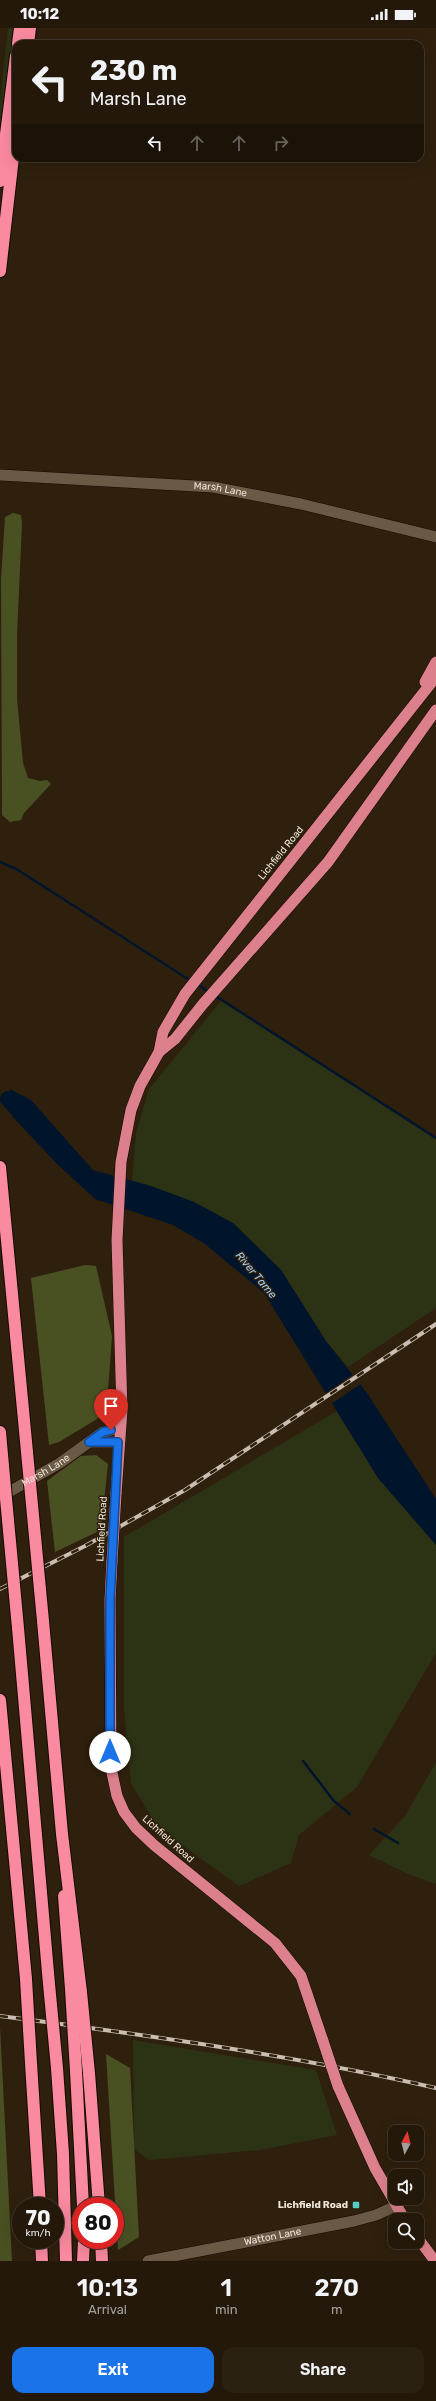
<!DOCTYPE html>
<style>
body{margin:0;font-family:Rubik,sans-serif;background:#2b2113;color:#f1f3f6;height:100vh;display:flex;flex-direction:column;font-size:15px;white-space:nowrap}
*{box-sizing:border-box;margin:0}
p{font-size:13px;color:#a3a09c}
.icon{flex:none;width:22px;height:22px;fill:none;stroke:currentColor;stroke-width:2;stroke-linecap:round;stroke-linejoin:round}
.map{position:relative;height:2233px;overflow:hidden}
.drawer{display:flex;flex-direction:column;background:#23180a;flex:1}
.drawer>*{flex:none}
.banner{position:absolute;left:12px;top:12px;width:412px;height:122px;border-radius:12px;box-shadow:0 4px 16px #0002,0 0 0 1px #40372b;background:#23180a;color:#f1f3f6;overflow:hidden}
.needle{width:26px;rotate:7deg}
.tools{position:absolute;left:388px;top:2097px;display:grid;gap:8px}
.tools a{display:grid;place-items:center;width:36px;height:36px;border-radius:8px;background:#23180a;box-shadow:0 4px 16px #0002,0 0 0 1px #40372b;font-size:20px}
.speed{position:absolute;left:12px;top:2169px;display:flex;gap:8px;font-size:20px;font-weight:700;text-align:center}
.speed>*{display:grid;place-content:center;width:52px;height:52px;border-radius:50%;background:#23180a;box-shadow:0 4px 16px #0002,0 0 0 1px #40372b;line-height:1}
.speed small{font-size:10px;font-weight:400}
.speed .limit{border:6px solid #d22;background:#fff;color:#111}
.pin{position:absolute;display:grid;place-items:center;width:34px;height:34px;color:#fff;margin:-41px -17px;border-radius:50% 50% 50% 0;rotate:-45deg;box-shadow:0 0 4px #0007}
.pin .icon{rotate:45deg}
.me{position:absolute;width:44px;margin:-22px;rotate:0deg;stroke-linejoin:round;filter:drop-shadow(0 0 3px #0008)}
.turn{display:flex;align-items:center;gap:14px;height:84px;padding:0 12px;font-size:18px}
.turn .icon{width:52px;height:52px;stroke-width:2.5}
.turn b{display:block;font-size:28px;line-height:34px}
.lanes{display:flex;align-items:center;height:38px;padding:0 12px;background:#0003;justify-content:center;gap:20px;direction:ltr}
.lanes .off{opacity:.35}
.eta{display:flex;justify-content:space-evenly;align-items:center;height:68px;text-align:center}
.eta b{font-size:24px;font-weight:600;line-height:28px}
.action{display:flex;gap:8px;margin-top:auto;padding:8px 12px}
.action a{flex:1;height:46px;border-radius:12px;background:#1a73e8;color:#fff;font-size:16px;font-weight:600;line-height:46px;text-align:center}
.action a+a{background:#2b2113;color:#f1f3f6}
.status{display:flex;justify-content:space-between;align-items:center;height:28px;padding:0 20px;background:#23180a;direction:ltr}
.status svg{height:11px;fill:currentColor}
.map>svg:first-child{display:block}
.green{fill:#2c3214}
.forest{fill:#495123}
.water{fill:#00152b}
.pier{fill:#2f200d}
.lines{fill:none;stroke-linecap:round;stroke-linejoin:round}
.stream{stroke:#00152b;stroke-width:2.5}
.river{stroke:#00152b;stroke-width:16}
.minor-casing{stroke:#160900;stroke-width:12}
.secondary-casing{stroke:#160900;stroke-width:12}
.trunk-casing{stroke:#160900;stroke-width:12}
.motorway-casing{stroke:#160900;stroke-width:14}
.minor{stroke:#6a5944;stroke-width:11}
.secondary{stroke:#6a5944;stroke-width:11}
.trunk{stroke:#dd808e;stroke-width:11}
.motorway{stroke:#fa8aa0;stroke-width:12}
.rail-casing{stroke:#c9beb1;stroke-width:4}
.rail{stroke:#2f200d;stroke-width:2.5;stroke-dasharray:8;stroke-linecap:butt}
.trunk-bridge-casing{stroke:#160900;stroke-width:12;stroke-linecap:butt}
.motorway-bridge-casing{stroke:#160900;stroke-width:14;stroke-linecap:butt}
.trunk-bridge{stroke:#dd808e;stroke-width:11}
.motorway-bridge{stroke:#fa8aa0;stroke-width:12}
.route-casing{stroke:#114b97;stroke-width:10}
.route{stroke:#1a73e8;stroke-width:7}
.poi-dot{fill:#54cdc9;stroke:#2f200d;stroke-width:1.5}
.labels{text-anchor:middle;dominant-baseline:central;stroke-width:3;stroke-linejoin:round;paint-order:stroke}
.street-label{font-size:10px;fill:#eee4d8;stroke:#2f200d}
.poi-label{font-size:10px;font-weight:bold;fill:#eee4d8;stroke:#2f200d;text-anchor:end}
.water-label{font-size:11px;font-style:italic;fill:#9ecdf8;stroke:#2f200d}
</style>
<div class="status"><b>10:12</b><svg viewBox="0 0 49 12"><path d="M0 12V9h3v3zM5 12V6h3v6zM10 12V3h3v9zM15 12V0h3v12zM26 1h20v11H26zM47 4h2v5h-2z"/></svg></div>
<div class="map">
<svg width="436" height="2233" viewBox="0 0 436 2233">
<rect width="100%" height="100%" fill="#2f200d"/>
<g class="green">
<path d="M8,0h6l-14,99v-25z"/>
<path d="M222,972l214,138v170l-88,59 -22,-26 -45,-71 -48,-47 -39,-21 -62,-21 4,-48 13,-44z"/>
<path d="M337,1383l41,67 58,67v108l-79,134 -58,48 -8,28 -52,23 -57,-41 -30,-27 -21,-35 -7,-75v-171z"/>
<path d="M436,1734v122l-28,-10 -39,-19 36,-39z"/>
<path d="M133,2012l183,30 21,65 -77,15 -111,10 -15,-11z"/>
</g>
<g class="forest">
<path d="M13,485l8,2 1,8 -5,113v63l6,64 5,15 12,3 7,-1 4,4 -27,29 -3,7 -11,2 -8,-7 -1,-236 4,-62z"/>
<path d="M85,1237l11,1 16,70 -5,67 -10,16 -38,23 -10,3 -18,-167z"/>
<path d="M96,1427l12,9 -7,66 -46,22 -8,-71 34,-25z"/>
<path d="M0,1999l12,234h-12z"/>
<path d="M106,2026l24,14 9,169 -21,13z"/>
</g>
<path class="water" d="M10,1061l21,11 62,70 58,16 43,16 39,21 48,47 45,71 41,52 69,106v46l-58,-67 -114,-185 -59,-49 -32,-19 -78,-26 -39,-36 -44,-47z"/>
<path class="pier" d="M355,1345l7,10 -31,21 -6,-10z"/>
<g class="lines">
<g class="stream">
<path d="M0,834l18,8 173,111"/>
<path d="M197,956l13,9"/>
<path d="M214,967l222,143"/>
<path d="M303,1733l31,40 16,13"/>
<path d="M374,1801l24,14"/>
</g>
<path class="river" d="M8,1071l18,19"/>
<defs>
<g id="minor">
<path id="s1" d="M0,447l213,12 88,17 135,33"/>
</g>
<g id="secondary">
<path d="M89,1414h29"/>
<path id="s2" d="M0,1469l60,-34 43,-31 17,-4"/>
<path id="s3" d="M148,2233l206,-40 22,-6 20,-9"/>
</g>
<g id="trunk">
<path d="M425,654l11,-20"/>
<path d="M159,1024l16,-13 28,-35 125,-142 108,-152"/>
<path d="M116,1466l6,-84 -5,-170 4,-78 10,-52 9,-24 19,-34 4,-20 22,-38 251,-317"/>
<path d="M112,1533l-2,39 1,168 6,28 7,16 12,16 18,17 121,98 26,33 22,65"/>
<path d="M338,2058l37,82 30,52"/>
<path d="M417,2209l18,24"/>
</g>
<g id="motorway">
<path d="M18,16l2,-16"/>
<path d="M28,16l2,-16"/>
<path d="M0,153l16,-125"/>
<path d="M0,243l16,-140"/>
<path d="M0,1139l27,285"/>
<path d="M0,1404l3,34"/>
<path d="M43,1593l19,213 19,158"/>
<path d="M18,1600l31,356"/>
<path d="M0,1672l26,279"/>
<path d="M64,1868l7,93"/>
<path d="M31,2035l9,143"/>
<path d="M57,2040l6,86 3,107"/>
<path d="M76,2043l7,135"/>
<path d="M89,2045l10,133"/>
<path d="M41,2212l1,21"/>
<path d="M101,2212l1,21"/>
<path d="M83,2233l1,-21"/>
</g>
</defs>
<use href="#minor" class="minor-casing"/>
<use href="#secondary" class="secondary-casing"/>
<use href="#trunk" class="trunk-casing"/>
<use href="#motorway" class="motorway-casing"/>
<use href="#minor" class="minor"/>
<use href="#secondary" class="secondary"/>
<use href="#trunk" class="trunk"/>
<use href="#motorway" class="motorway"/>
<defs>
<g id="rail">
<path d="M0,1561l85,-43 100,-56 251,-166"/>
<path d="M0,1988c146,19 292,39 436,72"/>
</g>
</defs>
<use href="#rail" class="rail-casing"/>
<use href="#rail" class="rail"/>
<defs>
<g id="trunk-bridge">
<path d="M112,1533l4,-67"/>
<path d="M323,2013l15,45"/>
</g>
<g id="motorway-bridge">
<path d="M27,1424l16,169"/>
<path d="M3,1438l15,162"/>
<path d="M26,1951l5,84"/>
<path d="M49,1956l8,84"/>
<path d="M71,1961l5,82"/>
<path d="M81,1964l8,81"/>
</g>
</defs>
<use href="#trunk-bridge" class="trunk-bridge-casing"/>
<use href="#motorway-bridge" class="motorway-bridge-casing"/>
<use href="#trunk-bridge" class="trunk-bridge"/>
<use href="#motorway-bridge" class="motorway-bridge"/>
</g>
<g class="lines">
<defs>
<path id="route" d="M110,1724v-152l8,-158h-29l14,-10 8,-2"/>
</defs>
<use href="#route" class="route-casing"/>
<use href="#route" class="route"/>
</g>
<rect class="poi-dot" x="352" y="2173" width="8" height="8" rx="2"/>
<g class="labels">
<g class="street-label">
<text stroke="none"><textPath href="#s1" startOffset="221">Marsh Lane</textPath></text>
<text transform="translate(281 825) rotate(-51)">Lichfield Road</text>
<text stroke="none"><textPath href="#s2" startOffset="53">Marsh Lane</textPath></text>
<text transform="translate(102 1501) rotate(-87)">Lichfield Road</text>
<text transform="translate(168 1811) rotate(42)">Lichfield Road</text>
<text stroke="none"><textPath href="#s3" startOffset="127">Watton Lane</textPath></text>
</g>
<g class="poi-label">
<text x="348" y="2177">Lichfield Road</text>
</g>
<g class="water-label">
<text transform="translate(256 1247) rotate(50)">River Tame</text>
</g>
</g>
</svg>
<div class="tools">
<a><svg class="needle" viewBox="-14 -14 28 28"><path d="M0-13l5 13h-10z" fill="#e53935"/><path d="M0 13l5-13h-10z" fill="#a3a09c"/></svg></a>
<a><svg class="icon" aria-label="sound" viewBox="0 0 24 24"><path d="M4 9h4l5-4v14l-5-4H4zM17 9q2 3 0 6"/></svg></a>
<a><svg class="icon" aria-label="search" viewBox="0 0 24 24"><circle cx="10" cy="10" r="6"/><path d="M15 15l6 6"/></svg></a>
</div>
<div class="speed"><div>70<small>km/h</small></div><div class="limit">80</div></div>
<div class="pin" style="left:111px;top:1402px;background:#d93025"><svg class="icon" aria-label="arrive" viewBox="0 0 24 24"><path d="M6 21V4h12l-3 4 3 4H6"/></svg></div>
<svg class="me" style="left:110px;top:1724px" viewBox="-20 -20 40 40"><circle r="19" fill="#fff"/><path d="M0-13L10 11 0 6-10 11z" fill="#1a73e8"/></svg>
<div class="banner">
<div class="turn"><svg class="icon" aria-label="left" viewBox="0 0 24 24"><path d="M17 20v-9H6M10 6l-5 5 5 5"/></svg><div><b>230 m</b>Marsh Lane</div></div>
<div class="lanes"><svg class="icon" aria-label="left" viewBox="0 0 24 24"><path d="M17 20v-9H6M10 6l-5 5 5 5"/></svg><svg class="icon off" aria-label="ahead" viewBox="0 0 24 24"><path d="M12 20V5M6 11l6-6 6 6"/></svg><svg class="icon off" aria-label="ahead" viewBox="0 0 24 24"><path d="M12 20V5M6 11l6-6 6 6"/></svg><svg class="icon off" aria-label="right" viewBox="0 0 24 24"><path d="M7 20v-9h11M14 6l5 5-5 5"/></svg></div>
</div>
</div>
<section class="drawer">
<div class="eta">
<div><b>10:13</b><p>Arrival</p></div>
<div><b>1</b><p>min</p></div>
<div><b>270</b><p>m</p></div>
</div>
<div class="action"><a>Exit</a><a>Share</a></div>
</section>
